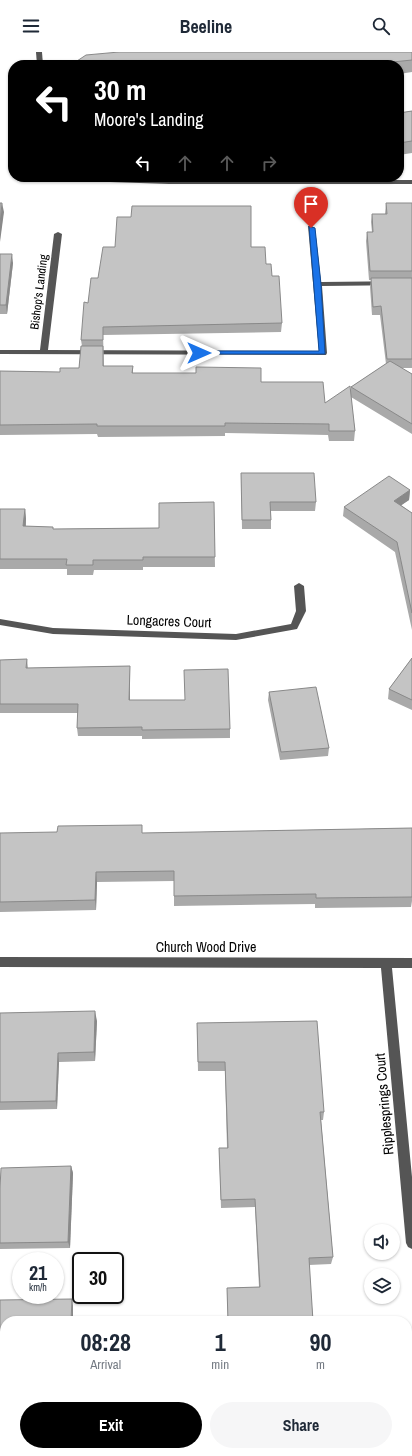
<!DOCTYPE html>
<style>
body{margin:0;font-family:"Archivo Narrow",sans-serif;background:#f6f6f7;color:#1f2937;height:100vh;display:flex;flex-direction:column;font-size:15px;white-space:nowrap}
*{box-sizing:border-box;margin:0}
p{font-size:13px;color:#747a83}
.icon{flex:none;width:22px;height:22px;fill:none;stroke:currentColor;stroke-width:2;stroke-linecap:round;stroke-linejoin:round}
.map{position:relative;flex:1;overflow:hidden}
.panel{position:absolute;left:0px;top:1264px;width:412px;height:140px;display:flex;flex-direction:column;background:#fff;border-radius:16px 16px 0 0;box-shadow:0 1px 3px #0004}
.panel>*{flex:none}
.guide{position:absolute;left:8px;top:8px;width:396px;height:122px;border-radius:16px;box-shadow:0 1px 3px #0004;background:#000;color:#fff;overflow:hidden}
.tools{position:absolute;left:364px;top:1172px;display:grid;gap:8px}
.tools a{display:grid;place-items:center;width:36px;height:36px;border-radius:50%;background:#fff;box-shadow:0 1px 3px #0004;font-size:20px}
.speed{position:absolute;left:12px;top:1200px;display:flex;gap:8px;font-size:20px;font-weight:700;text-align:center}
.speed>*{display:grid;place-content:center;width:52px;height:52px;border-radius:50%;background:#fff;box-shadow:0 1px 3px #0004;line-height:1}
.speed small{font-size:10px;font-weight:400}
.speed .limit{border:2px solid #111;border-radius:6px;background:#fff;color:#111}
.pin{position:absolute;display:grid;place-items:center;width:34px;height:34px;color:#fff;margin:-41px -17px;border-radius:50% 50% 50% 0;rotate:-45deg;box-shadow:0 0 4px #0007}
.pin .icon{rotate:45deg}
.me{position:absolute;width:44px;margin:-22px;rotate:90deg;stroke-linejoin:round;filter:drop-shadow(0 0 3px #0008)}
.turn{display:flex;align-items:center;gap:14px;height:84px;padding:0 20px;font-size:18px}
.turn .icon{width:52px;height:52px;stroke-width:2.5}
.turn b{display:block;font-size:28px;line-height:34px}
.lanes{display:flex;align-items:center;height:38px;padding:0 20px;background:#0003;justify-content:center;gap:20px;direction:ltr}
.lanes .off{opacity:.35}
.eta{display:flex;justify-content:space-evenly;align-items:center;height:68px;text-align:center}
.eta b{font-size:24px;font-weight:700;line-height:28px}
.primary-button{display:flex;gap:8px;margin-top:auto;padding:8px 20px}
.primary-button a{flex:1;height:46px;border-radius:24px;background:#000;color:#fff;font-size:16px;font-weight:700;line-height:46px;text-align:center}
.primary-button a+a{background:#f6f6f7;color:#1f2937}
header{display:flex;justify-content:space-between;align-items:center;height:52px;padding:0 20px;background:#fff;font-size:18px;font-weight:700}
.map>svg:first-child{display:block}
.lines{fill:none;stroke-linecap:round;stroke-linejoin:round}
.minor{fill:#555;fill-rule:evenodd}
.wall{fill:#a9a9a9}
.shaded-wall{fill:#898989}
.building{fill:#c4c4c4;stroke:#898989}
.route{fill:#1a73e8;stroke:#114b97}
.labels{text-anchor:middle;dominant-baseline:central;stroke-width:3;stroke-linejoin:round;paint-order:stroke}
.far-street-label{font-size:12px;fill:#000;stroke:#fff}
.street-label{font-size:14px;fill:#000;stroke:#fff}
</style>
<header><svg class="icon" aria-label="menu" viewBox="0 0 24 24"><path d="M4 6h16M4 12h16M4 18h16"/></svg>Beeline<svg class="icon" aria-label="search" viewBox="0 0 24 24"><circle cx="10" cy="10" r="6"/><path d="M15 15l6 6"/></svg></header>
<div class="map">
<svg width="412" height="1404" viewBox="0 0 412 1404">
<rect width="100%" height="100%" fill="#fff"/>
<g class="lines">
<g class="minor">
<path d="M36,0h6l1,13h-6z"/>
<path d="M81,125l88,3h243v4h-243l-59,-2 -26,-3z"/>
<path d="M308,174h3l4,2 6,54 91,-1v4l-90,1 5,67 -1,2 -326,-1v-4h40l14,-116 4,-2 4,2 -14,116 271,1z"/>
<path d="M299,531l5,3 2,25 -9,18 -61,11 -183,-6 -53,-9v-6l53,9 183,6 55,-10 5,-13 -2,-25z"/>
<path d="M0,905l412,1v10h-20l20,209v72l-4,-2 -2,-4 -25,-275 -381,-1z"/>
</g>
</g>
<g class="wall">
<path d="M412,0v20l-13,2v-9h-328z"/>
<path d="M412,59v42l-13,2v-42z"/>
<path d="M386,151h26v165h-10l10,6v60l-61,-37 4,34 -1,10h-25l-1,-6 -103,-2v3l-127,1 -1,-3 -97,1v-64l60,1 19,-4 3,-22 -1,-6 7,-37 10,-25 153,-31 15,17 6,12 10,47 -1,9 -178,3 1,31h29v7l128,9 64,21 26,-14v-2l35,-23 -6,-49h-8l-2,-28 1,-7h-2l-3,-39 1,-9h5l-1,-10 1,-8h13z"/>
<path d="M0,202l13,9 -6,51h-7z"/>
<path d="M241,421l75,29 -1,9h-44v18h-29z"/>
<path d="M410,438l-1,10 -8,5 11,8v117l-17,-78 -52,-36 1,-9z"/>
<path d="M214,450l1,65h-72v3h-49l-1,5h-26v-6h-67v-60h25l1,10v7l28,3 105,-1z"/>
<path d="M412,606v52l-24,-11 1,-10z"/>
<path d="M27,607l1,9 102,-2v34l100,29v9l-88,1v-3h-64l-1,-8 1,-15h-78v-53z"/>
<path d="M269,640l60,56 -1,8 -48,4 -12,-60z"/>
<path d="M412,776v73l-1,6 -96,1v-4l-141,2v-25l-77,1 -1,28 -96,2v-79h142z"/>
<path d="M0,961l97,8 -2,40 -36,1 -2,47 -57,1z"/>
<path d="M197,971l127,89 -1,8h-2l12,137 -2,7 -22,1 4,56h-85l-1,-33 32,-1 -4,-80 -34,1 -2,-60h8l-2,-77h-27z"/>
<path d="M71,1114l2,7 -3,75 -70,1v-61z"/>
</g>
<g class="shaded-wall">
<path d="M2,151l2,9 -4,30v-18z"/>
<path d="M12,202l1,9 -6,51 -1,-9z"/>
<path d="M410,438l-1,10 -16,11 1,-10z"/>
<path d="M25,457l1,10 -1,17 -2,-10z"/>
<path d="M130,614v43l-1,-9z"/>
<path d="M96,820l1,10 -1,28 -1,-10z"/>
<path d="M95,959l2,10 -2,40 -1,-9z"/>
<path d="M58,1001l1,9 -2,47 -1,-8z"/>
<path d="M71,1114l2,7 -3,75 -2,-6z"/>
<path d="M72,1247l1,7v15h-2z"/>
<rect x="51" y="1399" width="2" height="5"/>
</g>
<g class="building">
<path d="M119,0h293v8l-49,5h-292l15,-10z"/>
<path d="M412,59v30l-13,2v-30z"/>
<path d="M0,151h2l-2,21z"/>
<path d="M386,151h26v68h-42l-3,-39h6l-1,-18h15z"/>
<path d="M132,154h119v41h14l1,17h5l1,12h7l3,47 -179,4v13h-22l3,-38 4,1 3,-25h7l5,-31h12l2,-30h14z"/>
<path d="M0,202h12l-6,51h-6z"/>
<path d="M371,226h41v81h-25l-6,-53 -8,1z"/>
<path d="M81,294h22v20h30l-1,7h64v-6l65,1v14h62l2,21 25,-17 5,45h-26v-7l-104,-1v3h-128v-2l-97,1v-54l60,1v-4h19z"/>
<path d="M390,309l22,13v50l-61,-37z"/>
<path d="M241,421h73l2,29h-46l1,18h-29z"/>
<path d="M389,424l21,14 -16,11 18,12v100l-15,-71 -53,-35z"/>
<path d="M214,450l1,55h-72v3h-50v5h-27l1,-6h-67v-50h25l-2,17 30,1v2l106,-1v-25z"/>
<path d="M412,606v42l-23,-11z"/>
<path d="M27,607l-1,9 104,-2 -1,34h56l-1,-30 44,-1 2,60 -88,1v-3l-65,1 1,-24h-78v-44z"/>
<path d="M316,635l13,61 -48,4 -12,-60z"/>
<path d="M142,773v8l270,-5v69l-96,1v-4l-142,2v-25l-78,1 -1,28 -95,2v-69l57,-1 1,-6z"/>
<path d="M95,959l-1,41 -36,1 -2,48 -56,1v-89z"/>
<path d="M317,969l7,91h-4l13,145 -24,1 4,63h-85l-1,-33 33,-1 -5,-88 -34,1 -2,-52h9l-3,-86h-27l-1,-39z"/>
<path d="M71,1114l-3,76 -68,1v-55l1,-20z"/>
<path d="M72,1247l-1,22h-66v130h46v5h-51v-156z"/>
</g>
<path class="route" d="M309,174l6,2 6,56 4,70h-129v-3h123z"/>
<g class="labels">
<g class="far-street-label">
<text transform="translate(39 240) rotate(-83)">Bishop's Landing</text>
</g>
<g class="street-label">
<text transform="translate(169 569) rotate(2)">Longacres Court</text>
<text x="206" y="895">Church Wood Drive</text>
<text transform="translate(384 1052) rotate(-95)">Ripplesprings Court</text>
</g>
</g>
</svg>
<div class="tools">
<a><svg class="icon" aria-label="sound" viewBox="0 0 24 24"><path d="M4 9h4l5-4v14l-5-4H4zM17 9q2 3 0 6"/></svg></a>
<a><svg class="icon" aria-label="layers" viewBox="0 0 24 24"><path d="M12 4l9 5-9 5-9-5zM3 14l9 5 9-5"/></svg></a>
</div>
<div class="speed"><div>21<small>km/h</small></div><div class="limit">30</div></div>
<div class="pin" style="left:311px;top:176px;background:#d93025"><svg class="icon" aria-label="arrive" viewBox="0 0 24 24"><path d="M6 21V4h12l-3 4 3 4H6"/></svg></div>
<svg class="me" style="left:199px;top:301px" viewBox="-20 -20 40 40"><path d="M0-17L14 15 0 8-14 15z" fill="#1a73e8" stroke="#fff" stroke-width="4"/></svg>
<div class="guide">
<div class="turn"><svg class="icon" aria-label="left" viewBox="0 0 24 24"><path d="M17 20v-9H6M10 6l-5 5 5 5"/></svg><div><b>30 m</b>Moore's Landing</div></div>
<div class="lanes"><svg class="icon" aria-label="left" viewBox="0 0 24 24"><path d="M17 20v-9H6M10 6l-5 5 5 5"/></svg><svg class="icon off" aria-label="ahead" viewBox="0 0 24 24"><path d="M12 20V5M6 11l6-6 6 6"/></svg><svg class="icon off" aria-label="ahead" viewBox="0 0 24 24"><path d="M12 20V5M6 11l6-6 6 6"/></svg><svg class="icon off" aria-label="right" viewBox="0 0 24 24"><path d="M7 20v-9h11M14 6l5 5-5 5"/></svg></div>
</div>
<section class="panel">
<div class="eta">
<div><b>08:28</b><p>Arrival</p></div>
<div><b>1</b><p>min</p></div>
<div><b>90</b><p>m</p></div>
</div>
<div class="primary-button"><a>Exit</a><a>Share</a></div>
</section>
</div>
